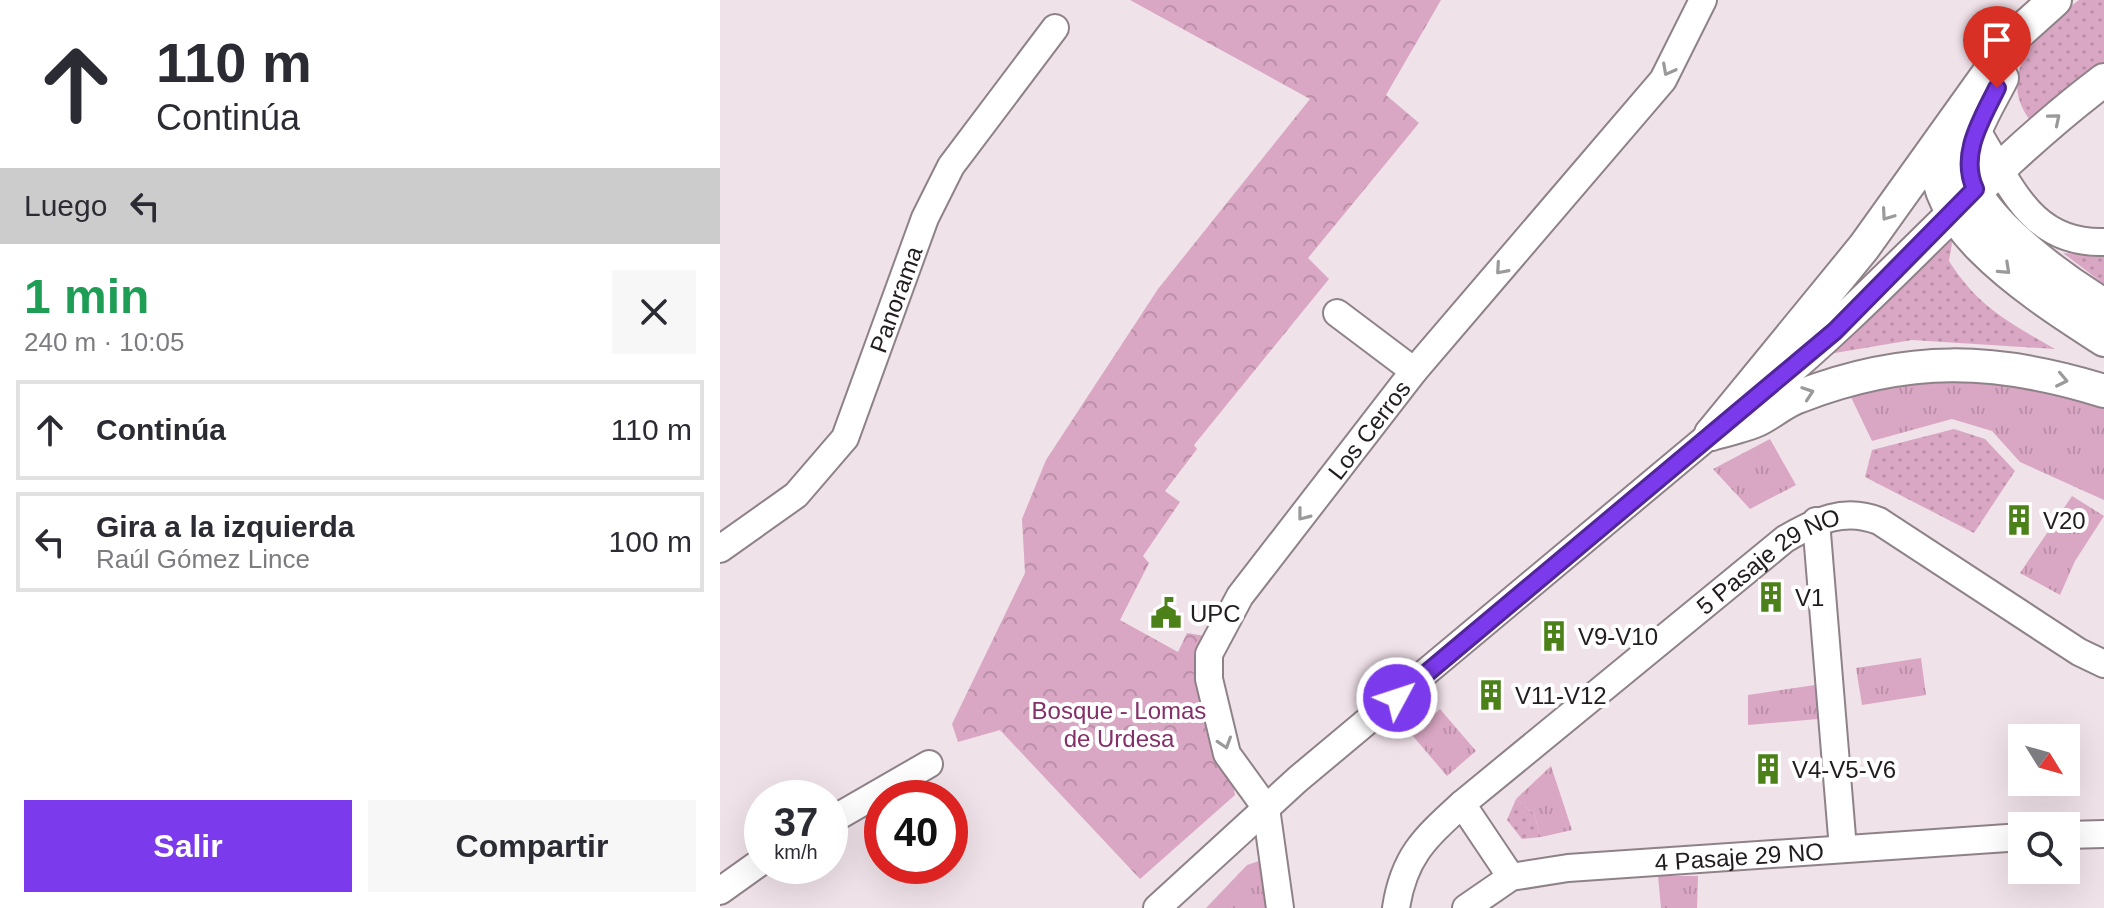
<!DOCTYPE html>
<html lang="es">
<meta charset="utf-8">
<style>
body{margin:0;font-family:Arial,sans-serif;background:#f7f7f7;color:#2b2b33;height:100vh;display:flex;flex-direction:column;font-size:30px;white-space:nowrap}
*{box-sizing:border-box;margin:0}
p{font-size:26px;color:#7c7c81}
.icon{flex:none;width:44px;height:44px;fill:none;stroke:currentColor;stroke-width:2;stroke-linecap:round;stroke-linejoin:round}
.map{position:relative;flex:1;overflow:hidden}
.panel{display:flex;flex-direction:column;background:#fff;width:720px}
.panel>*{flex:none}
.top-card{background:#fff;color:#2b2b33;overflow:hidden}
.needle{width:52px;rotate:127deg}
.controls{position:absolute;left:1288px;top:724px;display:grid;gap:16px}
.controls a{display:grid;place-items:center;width:72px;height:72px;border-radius:0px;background:#fff;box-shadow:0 8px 32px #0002;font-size:40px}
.speed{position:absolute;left:24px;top:780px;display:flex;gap:16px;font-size:40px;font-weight:700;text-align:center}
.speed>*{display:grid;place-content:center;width:104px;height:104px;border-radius:50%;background:#fff;box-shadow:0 8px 32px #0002;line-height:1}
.speed small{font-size:20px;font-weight:400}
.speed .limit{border:12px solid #d22;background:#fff;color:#111}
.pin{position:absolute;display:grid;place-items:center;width:68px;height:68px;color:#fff;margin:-82px -34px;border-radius:50% 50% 50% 0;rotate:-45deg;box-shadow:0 0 8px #0007}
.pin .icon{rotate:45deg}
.me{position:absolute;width:88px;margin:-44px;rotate:50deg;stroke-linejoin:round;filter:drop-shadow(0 0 6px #0008)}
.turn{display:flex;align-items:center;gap:28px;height:168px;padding:0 24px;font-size:36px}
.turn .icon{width:104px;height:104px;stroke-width:2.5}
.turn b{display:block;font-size:56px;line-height:68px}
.then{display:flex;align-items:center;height:76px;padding:0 24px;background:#0003;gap:16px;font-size:30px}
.round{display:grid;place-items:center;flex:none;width:84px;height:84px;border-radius:0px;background:#f7f7f7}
.summary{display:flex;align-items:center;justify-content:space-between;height:136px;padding:0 24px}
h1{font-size:48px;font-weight:600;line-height:60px;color:#1e9e55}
.button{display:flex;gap:16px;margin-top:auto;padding:16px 24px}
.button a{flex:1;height:92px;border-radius:0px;background:#7c3aed;color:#fff;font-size:32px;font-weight:600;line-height:92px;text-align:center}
.button a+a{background:#f7f7f7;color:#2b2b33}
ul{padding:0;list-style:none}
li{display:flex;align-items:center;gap:24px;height:100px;margin:0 16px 12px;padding:0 8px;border:4px solid #e1e1e2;border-radius:0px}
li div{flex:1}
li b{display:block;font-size:30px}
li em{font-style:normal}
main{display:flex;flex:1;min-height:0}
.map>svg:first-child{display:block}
.grass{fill:url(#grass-tufts)}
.forest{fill:url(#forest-crowns)}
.park{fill:url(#park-dots)}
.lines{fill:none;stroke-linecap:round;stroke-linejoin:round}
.minor-casing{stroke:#8e8288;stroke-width:30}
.major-casing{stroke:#8e8288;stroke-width:36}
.minor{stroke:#fff;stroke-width:26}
.major{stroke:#fff;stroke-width:32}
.oneway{stroke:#9b999a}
.route-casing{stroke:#51269a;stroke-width:20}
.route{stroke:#7c3aed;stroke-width:14}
.labels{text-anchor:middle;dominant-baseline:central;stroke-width:8;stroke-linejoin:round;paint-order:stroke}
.street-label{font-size:24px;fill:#211c1e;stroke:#fff}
.poi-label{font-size:24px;fill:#211c1e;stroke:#fff;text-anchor:start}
.park-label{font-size:24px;fill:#852f68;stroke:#fff}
</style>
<main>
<section class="panel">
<div class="top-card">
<div class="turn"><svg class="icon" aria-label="ahead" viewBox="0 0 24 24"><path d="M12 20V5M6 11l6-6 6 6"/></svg><div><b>110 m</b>Continúa</div></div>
<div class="then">Luego<svg class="icon" aria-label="left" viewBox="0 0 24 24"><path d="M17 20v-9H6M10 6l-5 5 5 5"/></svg></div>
</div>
<div class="summary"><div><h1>1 min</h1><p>240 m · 10:05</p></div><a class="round"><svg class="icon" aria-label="close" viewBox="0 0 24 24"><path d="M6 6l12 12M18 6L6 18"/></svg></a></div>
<ul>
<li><svg class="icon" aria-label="ahead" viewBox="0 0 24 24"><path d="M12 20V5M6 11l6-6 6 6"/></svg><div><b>Continúa</b></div><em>110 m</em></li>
<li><svg class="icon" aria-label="left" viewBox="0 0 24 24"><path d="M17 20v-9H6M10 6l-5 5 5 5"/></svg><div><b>Gira a la izquierda</b><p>Raúl Gómez Lince</p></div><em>100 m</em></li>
</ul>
<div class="button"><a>Salir</a><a>Compartir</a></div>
</section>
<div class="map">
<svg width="1384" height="908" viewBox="0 0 1384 908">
<defs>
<pattern id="grass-tufts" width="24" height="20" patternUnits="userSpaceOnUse" patternTransform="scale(2)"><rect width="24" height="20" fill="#d9a7c3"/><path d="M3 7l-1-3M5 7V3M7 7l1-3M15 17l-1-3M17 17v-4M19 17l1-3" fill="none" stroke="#ba8fa7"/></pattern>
<pattern id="forest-crowns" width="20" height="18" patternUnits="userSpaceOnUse" patternTransform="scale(2)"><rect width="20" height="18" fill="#d9a7c3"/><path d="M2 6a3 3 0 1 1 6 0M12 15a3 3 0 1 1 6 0" fill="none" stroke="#ba8fa7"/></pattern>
<pattern id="park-dots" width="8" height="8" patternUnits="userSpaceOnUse" patternTransform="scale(2)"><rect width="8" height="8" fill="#d9a7c3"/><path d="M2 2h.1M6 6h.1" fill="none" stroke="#ba8fa7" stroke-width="1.8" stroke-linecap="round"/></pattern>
</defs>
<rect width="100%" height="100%" fill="#f0e2e9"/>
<g class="grass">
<path d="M1209,375l87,6 88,27v92l-84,-38 -28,-31 -40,-12 -80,22 -23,-48z"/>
<path d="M1050,439l26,46 -46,24 -37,-40z"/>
<path d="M1352,496l32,20 -29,45 -15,34 -40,-22z"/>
<path d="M1201,658l5,37 -64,10 -6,-37z"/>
<path d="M1095,685l3,34 -70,6v-30z"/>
<path d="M720,709l36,42 -29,25 -35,-41z"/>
<path d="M831,766l21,64 -31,7 -7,-23 -18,-15z"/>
<path d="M539,861l7,5v42h-60l41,-43z"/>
<path d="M938,876h40l-1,32h-36z"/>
</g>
<path class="forest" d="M410,0h311l-55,95 33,28 -111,135 21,21 -135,166 3,4 -32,42 15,11 -37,54 6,7 -29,57 58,32 9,-19 18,3 30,159 -95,84 -140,-149 -42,12 -6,-18 73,-151 -3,-54 24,-59 112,-171 152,-190z"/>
<g class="park">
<path d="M1359,0h25v73l-50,39 -25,7c-34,-47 12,-91 50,-119z"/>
<path d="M1235,225l-6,36c29,46 61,62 106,88l-143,-9 -89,15z"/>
<path d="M1343,253l41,2v29z"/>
<path d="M1234,429l31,10 30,32 -41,62 -109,-56 7,-27z"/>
<path d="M796,799l18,15 7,23 -19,2 -15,-19z"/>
</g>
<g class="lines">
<defs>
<g id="minor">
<path d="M1257,131c34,54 53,113 127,111"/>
<path d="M617,313l77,58"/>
<path d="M1096,521l27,328"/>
<path id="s1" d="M0,549l76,-54 49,-57 80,-220 26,-52 104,-138"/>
<path d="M110,821l99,-57"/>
<path d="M1346,835l38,-1"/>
<path id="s2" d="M791,877l-49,-73 323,-265c31,-18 59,-32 94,-18l200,131 25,12"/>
<path d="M0,891l42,-30"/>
<path d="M437,908l141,-129 413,-345"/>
<path id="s3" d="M560,908l-14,-100 -39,-54 -18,-75v-25l31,-58 174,-225 249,-291 40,-80"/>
<path d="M676,908c8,-52 29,-70 66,-104"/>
<path id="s4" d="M746,908l45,-31 57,-9 454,-31"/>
</g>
<g id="major">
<path d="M1282,78c-13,26 -36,60 -34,91 4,48 98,113 136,136"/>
<path d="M1222,139c-32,82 106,164 162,201"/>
<path d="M1049,386c117,-96 213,-214 335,-306"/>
<path d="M991,434l153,-187 151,-211 40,-36"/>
<path d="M991,434c15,-4 32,-8 46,-14 15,-7 27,-19 43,-24 107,-41 195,-39 304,-5"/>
</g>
</defs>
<use href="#minor" class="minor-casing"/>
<use href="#major" class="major-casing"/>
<use href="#minor" class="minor"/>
<use href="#major" class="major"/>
</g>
<defs><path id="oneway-chevron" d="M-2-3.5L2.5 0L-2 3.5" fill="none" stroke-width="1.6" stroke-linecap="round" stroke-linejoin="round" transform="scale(2)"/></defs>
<g class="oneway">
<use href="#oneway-chevron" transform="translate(948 70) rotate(118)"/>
<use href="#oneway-chevron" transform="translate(1335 119) rotate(-40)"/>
<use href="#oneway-chevron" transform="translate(1167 215) rotate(125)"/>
<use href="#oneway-chevron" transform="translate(781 269) rotate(131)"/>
<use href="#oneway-chevron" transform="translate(1285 269) rotate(43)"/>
<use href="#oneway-chevron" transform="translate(1342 380) rotate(12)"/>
<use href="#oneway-chevron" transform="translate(1088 393) rotate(-19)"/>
<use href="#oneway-chevron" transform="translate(583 515) rotate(128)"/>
<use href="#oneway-chevron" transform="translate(505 743) rotate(72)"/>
</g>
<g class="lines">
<defs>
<path id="route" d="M677,698l438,-367 140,-142c-16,-35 7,-70 22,-101"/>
</defs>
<use href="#route" class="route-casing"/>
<use href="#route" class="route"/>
</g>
<defs>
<symbol id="building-bare" viewBox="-9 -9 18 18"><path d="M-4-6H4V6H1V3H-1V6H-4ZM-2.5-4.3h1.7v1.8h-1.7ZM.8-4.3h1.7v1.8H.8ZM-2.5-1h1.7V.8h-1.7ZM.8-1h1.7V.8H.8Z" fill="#4b8118" stroke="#fff" stroke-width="2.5" paint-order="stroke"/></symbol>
<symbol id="civic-bare" viewBox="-9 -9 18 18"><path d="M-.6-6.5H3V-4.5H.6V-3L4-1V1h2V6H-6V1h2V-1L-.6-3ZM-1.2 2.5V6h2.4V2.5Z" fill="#4b8118" stroke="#fff" stroke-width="2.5" paint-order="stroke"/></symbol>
</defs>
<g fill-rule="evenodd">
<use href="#building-bare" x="1277" y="498" width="44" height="44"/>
<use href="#building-bare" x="1029" y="575" width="44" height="44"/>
<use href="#civic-bare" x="424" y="591" width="44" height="44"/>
<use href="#building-bare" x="812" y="614" width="44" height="44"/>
<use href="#building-bare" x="749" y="673" width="44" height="44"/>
<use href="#building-bare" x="1026" y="747" width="44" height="44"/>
</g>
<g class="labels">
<g class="street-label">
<text stroke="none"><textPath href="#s1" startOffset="316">Panorama</textPath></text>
<text stroke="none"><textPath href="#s3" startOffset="546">Los Cerros</textPath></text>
<text stroke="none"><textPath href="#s2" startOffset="480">5 Pasaje 29 NO</textPath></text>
<text stroke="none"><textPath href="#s4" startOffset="284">4 Pasaje 29 NO</textPath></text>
</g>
<g class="poi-label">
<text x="1323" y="520">V20</text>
<text x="1075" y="597">V1</text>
<text x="470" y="613">UPC</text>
<text x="858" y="636">V9-V10</text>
<text x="795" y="695">V11-V12</text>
<text x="1072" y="769">V4-V5-V6</text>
</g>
<g class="park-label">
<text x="399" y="710">Bosque - Lomas<tspan x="399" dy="28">de Urdesa</tspan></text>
</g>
</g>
</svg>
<div class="controls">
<a><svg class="needle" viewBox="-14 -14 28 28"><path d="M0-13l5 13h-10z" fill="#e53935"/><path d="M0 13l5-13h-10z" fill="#7c7c81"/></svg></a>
<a><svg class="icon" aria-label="search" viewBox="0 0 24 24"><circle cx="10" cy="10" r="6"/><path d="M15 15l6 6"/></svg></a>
</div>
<div class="speed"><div>37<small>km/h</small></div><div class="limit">40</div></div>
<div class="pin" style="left:1277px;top:88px;background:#d93025"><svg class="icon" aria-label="arrive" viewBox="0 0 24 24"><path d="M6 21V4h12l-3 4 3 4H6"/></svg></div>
<svg class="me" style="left:677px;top:698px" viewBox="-20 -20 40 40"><circle r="17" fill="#7c3aed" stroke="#fff" stroke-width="3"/><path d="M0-11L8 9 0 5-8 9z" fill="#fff"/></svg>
</div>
</main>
